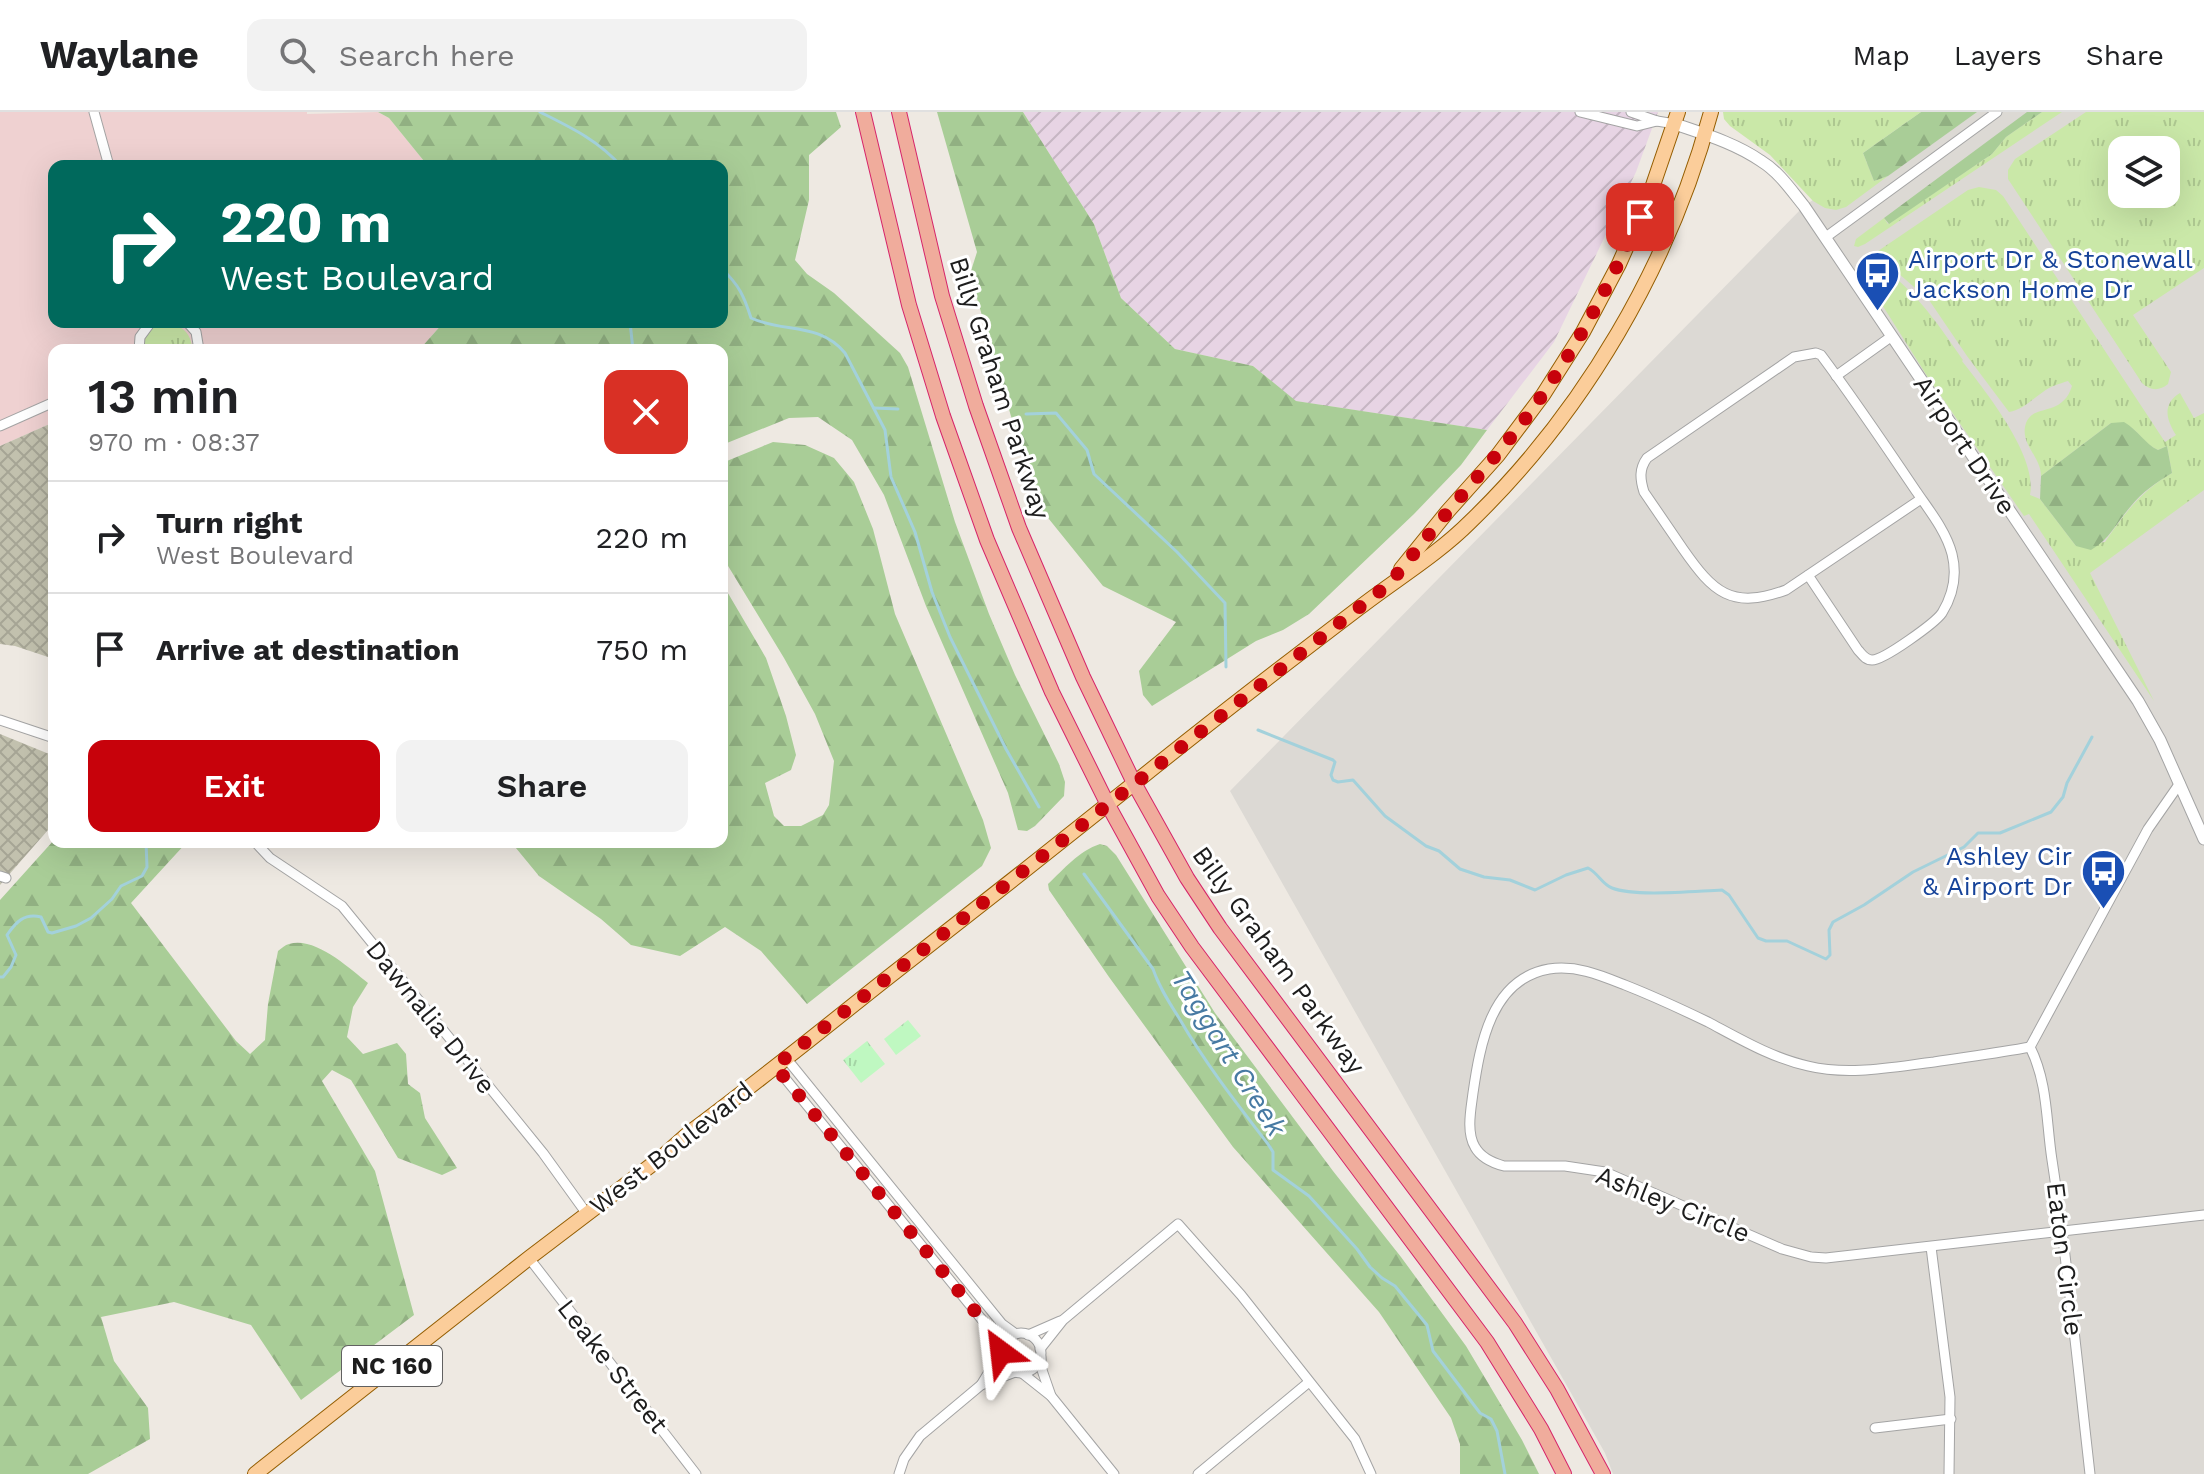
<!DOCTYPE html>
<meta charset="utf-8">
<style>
body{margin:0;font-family:"Work Sans",sans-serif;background:#f2f2f2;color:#202124;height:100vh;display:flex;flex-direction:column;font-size:30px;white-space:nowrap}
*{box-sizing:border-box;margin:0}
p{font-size:26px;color:#757577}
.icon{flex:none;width:44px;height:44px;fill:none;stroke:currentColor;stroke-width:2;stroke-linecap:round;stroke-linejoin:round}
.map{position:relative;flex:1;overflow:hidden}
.side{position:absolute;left:48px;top:232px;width:680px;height:504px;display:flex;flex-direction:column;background:#fff;border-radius:16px;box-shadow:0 8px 32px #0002}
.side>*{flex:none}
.hud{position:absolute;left:48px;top:48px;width:680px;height:168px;border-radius:16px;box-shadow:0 8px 32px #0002;background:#00695c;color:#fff;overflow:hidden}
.fabs{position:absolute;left:2108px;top:24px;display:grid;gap:16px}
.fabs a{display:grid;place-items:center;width:72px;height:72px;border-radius:16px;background:#fff;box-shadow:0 8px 32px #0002;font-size:40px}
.pin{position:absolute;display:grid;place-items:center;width:68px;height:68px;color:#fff;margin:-34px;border-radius:16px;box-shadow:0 4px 12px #0006}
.me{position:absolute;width:88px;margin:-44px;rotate:330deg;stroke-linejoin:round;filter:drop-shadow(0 0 6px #0008)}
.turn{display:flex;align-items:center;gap:28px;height:168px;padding:0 40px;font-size:36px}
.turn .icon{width:104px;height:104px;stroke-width:2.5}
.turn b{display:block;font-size:56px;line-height:68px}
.round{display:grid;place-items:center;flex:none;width:84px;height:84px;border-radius:16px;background:#f2f2f2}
.head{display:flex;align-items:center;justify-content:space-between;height:136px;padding:0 40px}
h1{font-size:48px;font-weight:600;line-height:60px}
.button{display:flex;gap:16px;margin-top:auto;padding:16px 40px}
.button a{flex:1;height:92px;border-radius:16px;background:#c7020b;color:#fff;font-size:32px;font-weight:600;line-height:92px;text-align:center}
.button a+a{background:#f2f2f2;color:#202124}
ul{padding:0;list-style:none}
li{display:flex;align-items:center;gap:24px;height:112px;padding:0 40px;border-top:2px solid #e0e0e0}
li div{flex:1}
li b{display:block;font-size:30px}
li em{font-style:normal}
header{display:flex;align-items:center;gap:48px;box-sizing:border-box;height:112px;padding:0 40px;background:#fff;border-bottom:2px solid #e0e0e0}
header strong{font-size:38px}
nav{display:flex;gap:44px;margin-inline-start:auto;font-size:28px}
.search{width:560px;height:72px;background:#f2f2f2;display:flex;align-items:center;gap:20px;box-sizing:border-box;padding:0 28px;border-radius:16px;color:#757577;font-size:30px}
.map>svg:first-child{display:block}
.commercial{fill:#efd1d1}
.industrial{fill:url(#industrial-furrows)}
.airport{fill:#dcd9d4;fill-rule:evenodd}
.construction{fill:url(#construction-cross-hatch)}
.grass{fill:url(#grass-tufts);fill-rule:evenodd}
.forest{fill:url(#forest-firs)}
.park{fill:url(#park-tufts)}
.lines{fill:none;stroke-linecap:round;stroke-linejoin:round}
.stream{stroke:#a3d1db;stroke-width:3}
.minor-casing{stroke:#a4a4a4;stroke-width:11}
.tertiary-casing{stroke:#a4a4a4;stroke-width:13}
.primary-casing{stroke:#945d01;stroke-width:16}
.trunk-casing{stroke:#d6256a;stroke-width:16}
.minor{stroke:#fff;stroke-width:9}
.tertiary{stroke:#fff;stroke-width:11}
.primary{stroke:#fbcd9a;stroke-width:14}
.trunk{stroke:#f0ac9c;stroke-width:14}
.route{stroke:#c7020b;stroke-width:14;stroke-dasharray:0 25.2}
.labels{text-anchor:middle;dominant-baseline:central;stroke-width:6;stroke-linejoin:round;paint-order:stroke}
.shield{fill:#fff;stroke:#616161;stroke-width:2}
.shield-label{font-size:24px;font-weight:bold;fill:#1d1d1d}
.transit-label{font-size:26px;fill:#164399;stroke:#fff;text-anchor:start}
.street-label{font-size:26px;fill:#1d1d1d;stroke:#fff}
.water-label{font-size:28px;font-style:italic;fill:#477aa3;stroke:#fff}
</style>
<header>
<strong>Waylane</strong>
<div class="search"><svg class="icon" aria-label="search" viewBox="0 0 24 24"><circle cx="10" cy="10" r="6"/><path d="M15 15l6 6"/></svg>Search here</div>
<nav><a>Map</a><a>Layers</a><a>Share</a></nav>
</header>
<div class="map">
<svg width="2204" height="1362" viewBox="0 0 2204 1362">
<defs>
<pattern id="industrial-furrows" width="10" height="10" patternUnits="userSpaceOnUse" patternTransform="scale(2)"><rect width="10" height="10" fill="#e7d4e4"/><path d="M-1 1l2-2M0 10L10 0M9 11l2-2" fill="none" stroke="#c6b6c3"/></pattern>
<pattern id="construction-cross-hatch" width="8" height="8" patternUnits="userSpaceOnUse" patternTransform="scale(2)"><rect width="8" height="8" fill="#c2c1ae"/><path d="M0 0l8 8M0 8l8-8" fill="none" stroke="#a6a595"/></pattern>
<pattern id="grass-tufts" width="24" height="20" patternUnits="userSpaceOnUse" patternTransform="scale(2)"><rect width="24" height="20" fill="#cae8a8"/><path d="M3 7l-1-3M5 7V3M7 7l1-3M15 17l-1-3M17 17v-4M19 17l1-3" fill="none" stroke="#adc790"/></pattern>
<pattern id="forest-firs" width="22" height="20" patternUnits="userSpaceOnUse" patternTransform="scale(2)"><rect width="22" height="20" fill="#a9cd97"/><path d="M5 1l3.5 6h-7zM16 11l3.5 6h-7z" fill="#91b082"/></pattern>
<pattern id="park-tufts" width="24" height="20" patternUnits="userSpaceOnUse" patternTransform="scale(2)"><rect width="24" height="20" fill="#bff8c1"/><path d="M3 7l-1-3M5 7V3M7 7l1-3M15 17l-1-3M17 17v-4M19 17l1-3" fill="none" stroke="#a4d4a5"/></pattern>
</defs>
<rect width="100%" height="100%" fill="#eee9e2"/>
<path class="commercial" d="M0,0h307v2l71,-2 11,6 39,48h-374v156h390l-25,28h-29l-10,-6 -22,6h-304v72l-54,24z"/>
<path class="industrial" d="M1023,0h635l-22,60 -82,170 -67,88 -192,-29 -42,-35 -78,-17 -54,-51 -27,-74z"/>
<path class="airport" d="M1945,0h259v1362h-591l-8,-21 -375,-662 574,-585zM2122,38h44v44h-44z"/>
<g class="construction">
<path d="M54,310v237l-39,-13 -15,-2v-198z"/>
<path d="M0,622l54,22v67l-54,62z"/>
</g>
<g class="grass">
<path d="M1723,0h198l-58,41 11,28 14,-5 -42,31 -10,3 -11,-2 -12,-7 -43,-46 -40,-29 -6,-7z"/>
<path d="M2042,0h20l-197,132 -7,3 -4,-1 2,-7 28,-21 4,6 104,-70 14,-17z"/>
<path d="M2086,0h118v156l-71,47 38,57 -3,12c-8,7 -18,7 -26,-1l-134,-204v-9l7,-11zM2122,38h44v44h-44z"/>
<path d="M1979,75l17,3 7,6 162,246 11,-7c-10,-16 -14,-31 4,-42l14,25 10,-5v77l-114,83 64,128 -125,-187 -5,2 -97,-140 -65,-103 1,-9 6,-6c43,28 65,60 94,102l-1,1c23,30 76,95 68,134l10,4 36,47 29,-4c20,-29 36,-51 67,-69l-5,-27 -9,4c-20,-9 -19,-28 -47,-27l-70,53c0,-20 -22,-32 -15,-53 7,-20 36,-5 46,-37l-4,-5c-9,3 -18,5 -25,11 -11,7 -20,18 -34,20l-42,-56 -38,-56 -46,-40 -5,-9 90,-61z"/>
<path d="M165,211c16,1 27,10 27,27h-48c-1,-15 7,-23 21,-27z"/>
</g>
<g class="forest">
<path d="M378,0h458l5,15 -32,28v45l-14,60 12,14 27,19 66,60 8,14 47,155 34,92 26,61 44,89 6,18 -1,14 -29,30 -8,5 -9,-1 -10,-37 -82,-187 -42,-111 -32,-55 -34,-23 -29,1 -67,27v-95h-303l25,-28h278v-156h-294l-39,-48z"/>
<path d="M937,0h86l71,112 27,74 54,51 78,17 43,35 191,29 -26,35 -47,49 -105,100 -26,16 -27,11 -104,65 -9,-11 -4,-24 37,-49 -73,-36 -67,-83 -66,-229 7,-22z"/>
<path d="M1921,0h56l-89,64 -14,5 -11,-28z"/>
<path d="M2027,0h15l-36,25 -14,17 -103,70 -5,-6z"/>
<path d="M2124,310c14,8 21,22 34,28l9,-4 5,27c-15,9 -30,19 -41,33 -14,16 -21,33 -40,44l-15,-4 -36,-47 1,-23 70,-53z"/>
<path d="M773,330l32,3 29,13 20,24 19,47 22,85 88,206 8,28 -9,18 -175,138 -46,-53 -36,-24 -45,29 -49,-11 -30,-26 -62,-43 -28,-34h211v-259l44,75 20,58 10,39 -5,15 -26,13 9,33 10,10h17l22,-11 6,-10 5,-44 -19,-47 -31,-56 -62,-102v-93z"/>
<path d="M54,728v2h133l-56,61 105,138 14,13 15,-14 3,-36 10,-53c4,-3 7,-6 11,-7 26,-8 60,24 79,39l-15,24 -6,30 16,17 34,-11 9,11 2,30 12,9 5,25 32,50 -15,7 -44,-17 -47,-78 -19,-10 -10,11 53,90 39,144 -113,85 -50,-75 -77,-23 -73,15 13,44 34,47 2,31 -62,35h-88v-574z"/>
<path d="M1100,732l7,2 9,9 99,158 118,158 68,86 65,89 56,94 17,34h-79v-30l-9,-26 -72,-106 -146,-165 -124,-170 -60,-87 -1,-6c16,-15 31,-33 52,-40z"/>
</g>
<g class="park">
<path d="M908,908l13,16 -25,19 -12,-16z"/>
<path d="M867,929l18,23 -24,19 -18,-23z"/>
</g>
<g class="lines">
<g class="stream">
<path d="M540,0c30,15 58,28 81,54"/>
<path d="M722,157c17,16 22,27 29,49 33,15 68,4 94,35l40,77 6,47 24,55 17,60 18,45 56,112 33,58"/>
<path d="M630,210l3,28"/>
<path d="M874,296l24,1"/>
<path d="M1026,302l30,-1 31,37 7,24 83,78 48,51 1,64"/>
<path d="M1258,618l75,30 2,2 -4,13 2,5 5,2 15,-2 32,36 41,30 13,5 21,18 24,8 26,3 25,10 31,-15 22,-7c10,5 14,16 24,20 23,9 83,3 110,2l7,5 29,43 8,3h21l39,18 4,-4 -1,-25 4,-8 31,-17 49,-33 51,-25 14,-14h22l51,-21 12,-15 4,-14 25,-46"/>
<path d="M1084,762l69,95c6,18 16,33 26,49 26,45 58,86 89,126l5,8v18l36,26 48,53 13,18 12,11 13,8 32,39 6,26 47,62 11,6 6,12 8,43"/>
<path d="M0,865h3l8,-10 5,-12 -9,-20c9,-13 17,-22 34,-18l7,15 4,1 24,-7 15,-8 21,-19 9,-13 21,-10 5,-9 -1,-25"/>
</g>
<defs>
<g id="minor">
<path d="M94,0l15,54"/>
<path d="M1580,0l57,14 20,-5"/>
<path d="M1631,0l26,9 18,3"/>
<path d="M1826,125l171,-125"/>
<path d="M187,210l9,10 3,18"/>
<path d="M139,238l1,-13 11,-15"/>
<path d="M1836,264l56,-40"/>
<path d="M0,314l54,-24"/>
<path d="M1808,463l50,75c4,4 7,10 14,10 12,0 63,-37 70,-47 11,-18 15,-39 10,-59 -6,-23 -23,-44 -36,-63 -31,-46 -62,-92 -95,-136l-5,-2 -22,4 -147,101c-8,11 -7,21 -3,34 13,19 26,38 39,57 30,43 48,61 103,41l135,-91"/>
<path d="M0,608l54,18"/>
<path d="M255,730l15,16 72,48 201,247 44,61"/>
<path d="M0,764l6,2"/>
<path d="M2030,935c-32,6 -64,10 -96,15 -41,5 -85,14 -126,4 -36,-8 -68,-27 -100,-44 -27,-13 -55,-26 -83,-37 -25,-10 -48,-20 -76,-16 -58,10 -69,76 -76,124 -2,16 -7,39 2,54 6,11 18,16 29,19h61l40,6 177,77 29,8 15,1 378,-43"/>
<path d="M2030,935c18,36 16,74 22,113 16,104 26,209 38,314"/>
<path d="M2030,935l118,-218 32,-46"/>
<path d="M786,946l216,266 14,10"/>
<path d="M775,954l213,261 13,21"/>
<path d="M1931,1135l19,150 -1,77"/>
<path d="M529,1146l167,216"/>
<circle cx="1021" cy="1241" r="20"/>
<path d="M1028,1223l32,-14"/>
<path d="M1040,1237l23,-29 115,-96 63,71 114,144 16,35"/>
<path d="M1041,1245l1,13 9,26"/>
<path d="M1022,1261l29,23 63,78"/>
<path d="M981,1273l20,-33"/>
<path d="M1875,1316l76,-9"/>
<path d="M899,1362l5,-15 16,-23 61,-51 34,-13"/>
<path d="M1198,1362l111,-92"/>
</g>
<path id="tertiary" d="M1675,12c29,10 60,19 86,37 18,11 30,29 43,45l334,495 22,39 44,99"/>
<g id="primary">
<path d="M1401,457l47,-58 50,-56 45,-60 40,-63 36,-68 31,-70 28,-82"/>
<path d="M255,1362l274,-216 133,-101 27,-24c65,-48 129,-100 192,-150 86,-67 171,-134 256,-202 73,-59 147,-116 222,-173 36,-28 78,-53 111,-86 114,-110 200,-257 241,-410"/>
</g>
<g id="trunk">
<path d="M863,0l46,193 34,111 44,124 65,152 56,113 50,91 34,51 295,395 54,87 23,45"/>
<path d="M899,0l43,184 34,110 43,122 64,149 51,106 53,95 33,50 295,395 42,66 46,85"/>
</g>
</defs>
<use href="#minor" class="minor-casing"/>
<use href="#tertiary" class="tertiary-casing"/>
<use href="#primary" class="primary-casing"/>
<use href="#trunk" class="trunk-casing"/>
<use href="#minor" class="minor"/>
<use href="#tertiary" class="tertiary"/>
<use href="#primary" class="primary"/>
<use href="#trunk" class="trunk"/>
</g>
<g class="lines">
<path class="route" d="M1001,1240v-4l-13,-21 -213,-261 614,-482c20,-24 38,-48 58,-71 33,-40 67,-76 96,-119 39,-56 69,-115 97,-177"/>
</g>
<defs>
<symbol id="bus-pin" viewBox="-11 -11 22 30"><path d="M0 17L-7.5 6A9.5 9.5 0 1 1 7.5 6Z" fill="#1a4fb4" stroke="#fff"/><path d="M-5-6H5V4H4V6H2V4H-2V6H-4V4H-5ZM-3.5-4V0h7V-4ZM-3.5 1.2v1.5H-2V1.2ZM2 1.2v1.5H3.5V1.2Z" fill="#fff"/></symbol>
</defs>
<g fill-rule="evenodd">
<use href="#bus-pin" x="1852" y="136" width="51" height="69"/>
<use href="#bus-pin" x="2078" y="734" width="51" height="69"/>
</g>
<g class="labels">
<rect class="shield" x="342" y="1234" width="100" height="40" rx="6"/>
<g class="shield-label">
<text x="392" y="1254">NC 160</text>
</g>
<g class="transit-label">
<text x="1908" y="147">Airport Dr &amp; Stonewall<tspan x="1908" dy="30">Jackson Home Dr</tspan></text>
<text x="2072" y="744" text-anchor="end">Ashley Cir<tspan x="2072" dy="30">&amp; Airport Dr</tspan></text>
</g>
<g class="street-label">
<text transform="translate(1000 276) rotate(72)">Billy Graham Parkway</text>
<text transform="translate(1965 333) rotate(56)">Airport Drive</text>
<text transform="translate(1279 848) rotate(54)">Billy Graham Parkway</text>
<text transform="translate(431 905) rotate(51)">Dawnalia Drive</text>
<text transform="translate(671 1036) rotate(-38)">West Boulevard</text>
<text transform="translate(1673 1092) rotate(22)">Ashley Circle</text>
<text transform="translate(2065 1147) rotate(83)">Eaton Circle</text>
<text transform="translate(613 1254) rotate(52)">Leake Street</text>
</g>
<g class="water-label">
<text transform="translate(1229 941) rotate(58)">Taggart Creek</text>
</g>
</g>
</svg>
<div class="fabs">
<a><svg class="icon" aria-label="layers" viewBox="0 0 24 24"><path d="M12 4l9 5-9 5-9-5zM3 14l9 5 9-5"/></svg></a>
</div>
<div class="pin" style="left:1640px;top:105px;background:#d93025"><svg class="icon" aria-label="arrive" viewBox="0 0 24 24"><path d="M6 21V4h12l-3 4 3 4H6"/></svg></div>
<svg class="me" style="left:1001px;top:1240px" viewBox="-20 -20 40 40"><path d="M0-17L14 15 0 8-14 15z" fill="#c7020b" stroke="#fff" stroke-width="4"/></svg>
<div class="hud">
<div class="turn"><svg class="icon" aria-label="right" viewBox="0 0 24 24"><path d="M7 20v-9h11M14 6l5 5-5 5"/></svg><div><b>220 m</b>West Boulevard</div></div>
</div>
<section class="side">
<div class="head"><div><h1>13 min</h1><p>970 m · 08:37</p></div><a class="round" style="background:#d93025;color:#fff"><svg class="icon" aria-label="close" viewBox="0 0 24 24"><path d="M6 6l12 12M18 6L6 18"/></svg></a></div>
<ul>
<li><svg class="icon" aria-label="right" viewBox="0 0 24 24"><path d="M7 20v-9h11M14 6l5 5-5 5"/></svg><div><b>Turn right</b><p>West Boulevard</p></div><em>220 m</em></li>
<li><svg class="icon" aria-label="arrive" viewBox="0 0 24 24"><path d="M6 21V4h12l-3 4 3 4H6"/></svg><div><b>Arrive at destination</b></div><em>750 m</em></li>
</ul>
<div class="button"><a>Exit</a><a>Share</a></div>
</section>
</div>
